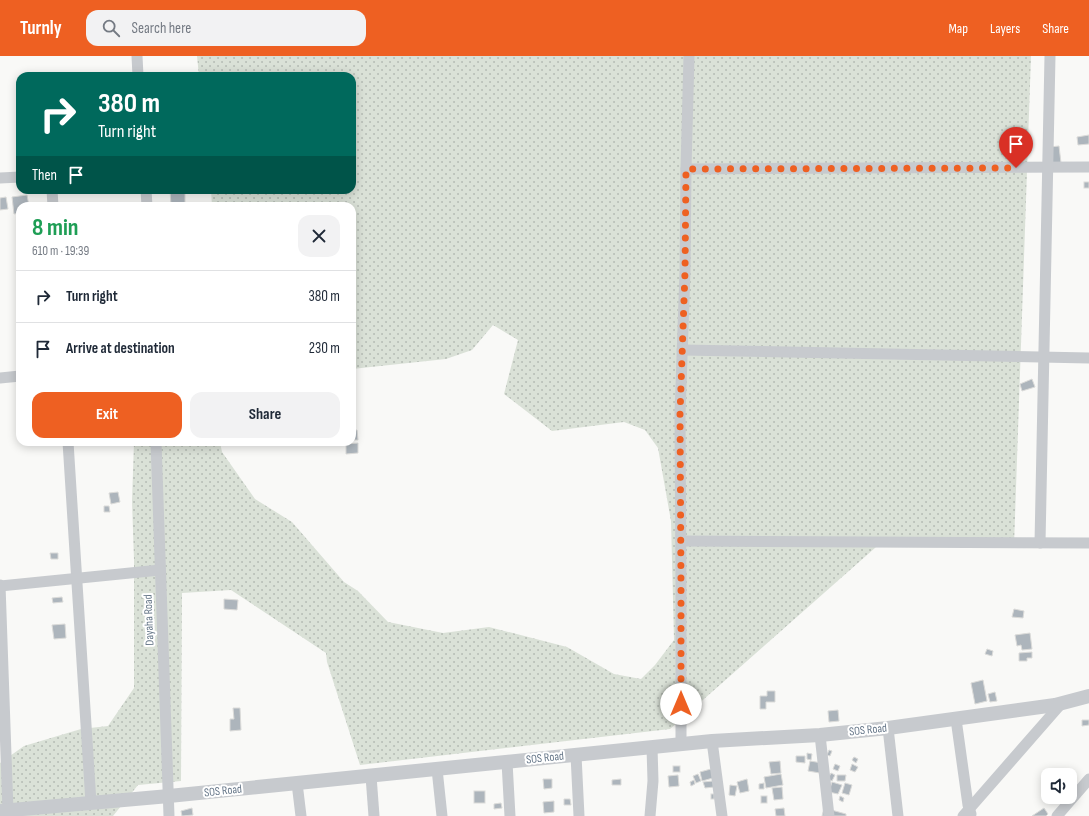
<!DOCTYPE html>
<meta charset="utf-8">
<style>
body{margin:0;font-family:"Sofia Sans Condensed",sans-serif;background:#f2f2f3;color:#1f2937;height:100vh;display:flex;flex-direction:column;font-size:15px;white-space:nowrap}
*{box-sizing:border-box;margin:0}
p{font-size:13px;color:#747a83}
.icon{flex:none;width:22px;height:22px;fill:none;stroke:currentColor;stroke-width:2;stroke-linecap:round;stroke-linejoin:round}
.map{position:relative;flex:1;overflow:hidden}
.drawer{position:absolute;left:16px;top:146px;width:340px;height:244px;display:flex;flex-direction:column;background:#fff;border-radius:12px;box-shadow:0 2px 10px #0003}
.drawer>*{flex:none}
.hud{position:absolute;left:16px;top:16px;width:340px;height:122px;border-radius:12px;box-shadow:0 2px 10px #0003;background:#00695c;color:#fff;overflow:hidden}
.buttons{position:absolute;left:1041px;top:712px;display:grid;gap:8px}
.buttons a{display:grid;place-items:center;width:36px;height:36px;border-radius:8px;background:#fff;box-shadow:0 2px 10px #0003;font-size:20px}
.pin{position:absolute;display:grid;place-items:center;width:34px;height:34px;color:#fff;margin:-41px -17px;border-radius:50% 50% 50% 0;rotate:-45deg;box-shadow:0 0 4px #0007}
.pin .icon{rotate:45deg}
.me{position:absolute;width:44px;margin:-22px;rotate:0deg;stroke-linejoin:round;filter:drop-shadow(0 0 3px #0008)}
.turn{display:flex;align-items:center;gap:14px;height:84px;padding:0 16px;font-size:18px}
.turn .icon{width:52px;height:52px;stroke-width:2.5}
.turn b{display:block;font-size:28px;line-height:34px}
.then{display:flex;align-items:center;height:38px;padding:0 16px;background:#0003;gap:8px;font-size:15px}
.round{display:grid;place-items:center;flex:none;width:42px;height:42px;border-radius:12px;background:#f2f2f3}
.head{display:flex;align-items:center;justify-content:space-between;height:68px;padding:0 16px}
h1{font-size:24px;font-weight:700;line-height:30px;color:#1e9e55}
.button{display:flex;gap:8px;margin-top:auto;padding:8px 16px}
.button a{flex:1;height:46px;border-radius:12px;background:#ee6022;color:#fff;font-size:16px;font-weight:700;line-height:46px;text-align:center}
.button a+a{background:#f2f2f3;color:#1f2937}
ul{padding:0;list-style:none}
li{display:flex;align-items:center;gap:12px;height:52px;padding:0 16px;border-top:1px solid #e0e1e3}
li div{flex:1}
li b{display:block;font-size:15px}
li em{font-style:normal}
header{display:flex;align-items:center;gap:24px;box-sizing:border-box;height:56px;padding:0 20px;background:#ee6022;color:#fff}
header strong{font-size:19px}
nav{display:flex;gap:22px;margin-inline-start:auto;font-size:14px}
.search{width:280px;height:36px;background:#f2f2f3;display:flex;align-items:center;gap:10px;box-sizing:border-box;padding:0 14px;border-radius:12px;color:#747a83;font-size:15px}
.map>svg:first-child{display:block}
.grass{fill:url(#grass-dots)}
.building{fill:#adb5bc;stroke:#dbdbd9}
.lines{fill:none;stroke-linecap:round;stroke-linejoin:round}
.minor{stroke:#c7cace;stroke-width:11}
.tertiary{stroke:#c7cace;stroke-width:14}
.route{stroke:#ee6022;stroke-width:7;stroke-dasharray:0 12.6}
.labels{text-anchor:middle;dominant-baseline:central;stroke-width:4;stroke-linejoin:round;paint-order:stroke}
.street-label{font-size:12px;fill:#667789;stroke:#fff}
</style>
<header>
<strong>Turnly</strong>
<div class="search"><svg class="icon" aria-label="search" viewBox="0 0 24 24"><circle cx="10" cy="10" r="6"/><path d="M15 15l6 6"/></svg>Search here</div>
<nav><a>Map</a><a>Layers</a><a>Share</a></nav>
</header>
<div class="map">
<svg width="1089" height="760" viewBox="0 0 1089 760">
<defs>
<pattern id="grass-dots" width="8" height="8" patternUnits="userSpaceOnUse"><rect width="8" height="8" fill="#dae1d7"/><path d="M2 2h.1M6 6h.1" fill="none" stroke="#b5bbb4" stroke-width="1.8" stroke-linecap="round"/></pattern>
</defs>
<rect width="100%" height="100%" fill="#f9f9f7"/>
<path class="grass" d="M197,0h834l-17,490 -130,-6 -214,189 -310,36 -33,-103 -1,-9 -95,-63 -49,3 -1,188 -43,4 -25,31h-113v-53l24,-17 57,-17 27,-3 26,-38v-128l-2,-59 2,-59h86l2,10 33,47 37,23 52,60 14,9 30,31 55,11 46,-6 78,20 47,27 27,5 14,-14 19,-25 -3,-119 -13,-73 -13,-18 -21,-8 -72,9 -48,-37 14,-54 -25,-15 -21,25 -26,9 -94,10v-163h-140l-1,-16h141v-114h-153z"/>
<g class="building">
<path d="M1089,79v9l-11,1 -1,-8z"/>
<path d="M1059,90l2,17 -8,2 -3,-18z"/>
<rect x="1084" y="126" width="5" height="6"/>
<path d="M170,134h15v16h-14z"/>
<path d="M27,139l2,11h-9v7l-6,1 -2,-17z"/>
<path d="M6,141l2,12 -8,1v-12z"/>
<path d="M1032,323l3,8 -13,4 -2,-7z"/>
<path d="M352,374h5l1,10h-6z"/>
<path d="M358,387v10l-12,1v-10z"/>
<path d="M118,436l2,10 -9,2 -2,-11z"/>
<path d="M104,450h5l1,6h-6z"/>
<path d="M50,497h8v6h-7z"/>
<path d="M62,541l1,5 -10,1 -1,-5z"/>
<path d="M224,543l14,1 -1,10 -13,-1z"/>
<path d="M1014,553l10,2 -1,7 -11,-1z"/>
<path d="M65,568l1,14 -12,1 -2,-14z"/>
<path d="M1030,577l2,16 -10,1 -1,-5 -4,1 -2,-11z"/>
<path d="M987,593l6,2 -1,5 -7,-2z"/>
<path d="M1032,596v6h-5v3h-8v-8z"/>
<path d="M983,624l4,21 -12,3 -4,-21z"/>
<path d="M767,635h8v11h-9v7h-6v-13h7z"/>
<path d="M995,636l2,9 -7,1 -2,-8z"/>
<path d="M233,652h7l1,22 -11,1v-12h4z"/>
<path d="M838,654l1,11 -10,1 -1,-11z"/>
<path d="M1082,664h7v5l-7,1z"/>
<path d="M829,694l3,1 -2,5 -3,-1z"/>
<path d="M807,697l5,1 -1,6 -4,-1z"/>
<path d="M796,700h9v7l-9,-1z"/>
<path d="M854,701l4,2 -2,4 -4,-3z"/>
<path d="M780,705l1,12 -10,1 -2,-12z"/>
<path d="M810,705l12,2 -2,10 -12,-2z"/>
<path d="M835,708l5,2 -2,5 -5,-2z"/>
<path d="M852,708l6,3 -3,5 -5,-2z"/>
<rect x="673" y="710" width="7" height="6"/>
<path d="M711,713l2,9 -11,3 -2,-9z"/>
<path d="M831,717l4,2 -3,6 -4,-2z"/>
<path d="M698,718l3,7 -5,2 -3,-7z"/>
<path d="M781,718l2,11 -17,3 -2,-11z"/>
<path d="M678,719l1,11 -10,1 -1,-11z"/>
<path d="M837,719h9l-1,6h-8z"/>
<path d="M543,723h9v9l-8,1z"/>
<path d="M621,723v6h-9v-5z"/>
<path d="M747,723l2,12 -9,2 -3,-11z"/>
<path d="M694,724l1,4 -4,2 -1,-4z"/>
<path d="M713,725l1,6 -9,1 -2,-6z"/>
<path d="M832,726l10,3 -4,9 -9,-2z"/>
<path d="M764,727v6h-5v-5z"/>
<path d="M845,727l7,2 -3,10 -7,-2z"/>
<path d="M730,729l7,1 -2,10 -6,-1z"/>
<path d="M782,731l1,12 -9,1 -2,-12z"/>
<rect x="474" y="735" width="11" height="12"/>
<rect x="711" y="738" width="3" height="5"/>
<rect x="761" y="740" width="6" height="7"/>
<path d="M840,740l4,2 -1,4 -4,-2z"/>
<path d="M564,743h6l1,6h-7z"/>
<path d="M554,745v11l-10,1 -1,-11z"/>
<path d="M501,747l1,5 -8,1v-5z"/>
<path d="M192,752l1,7 -11,1 -1,-5z"/>
<path d="M784,752l1,8h-9l-1,-7z"/>
<path d="M824,752l22,6v2h-24z"/>
<path d="M1044,752l4,6 -2,2h-14z"/>
</g>
<g class="lines">
<g class="minor">
<path d="M137,0l1,20"/>
<path d="M686,113l403,-2"/>
<path d="M0,122l20,-1"/>
<path d="M52,134l1,16"/>
<path d="M146,134l1,16"/>
<path d="M682,294l407,8"/>
<path d="M0,322l20,-2"/>
<path d="M68,386l23,361"/>
<path d="M156,386l13,374"/>
<path d="M681,485l408,2"/>
<path d="M1040,487l10,-487"/>
<path d="M0,529l8,226"/>
<path d="M0,530l160,-16"/>
<path d="M956,663l12,86 3,9"/>
<path d="M888,672l10,88"/>
<path d="M820,679l9,81"/>
<path d="M712,685l10,75"/>
<path d="M681,689v-158l-1,-173 5,-142 1,-103 3,-113"/>
<path d="M576,699l3,61"/>
<path d="M507,706l3,54"/>
<path d="M437,713l5,47"/>
<path d="M371,720l3,40"/>
<path d="M297,727l4,33"/>
<path d="M650,760l3,-35 -1,-34"/>
<path d="M963,760l98,-112"/>
<path d="M1057,760l32,-37"/>
</g>
<path class="tertiary" d="M0,755l169,-15 543,-55 108,-6 68,-7 167,-23 34,-9"/>
</g>
<g class="lines">
<path class="route" d="M681,648v-117l-1,-173 5,-142 1,-103 330,-1"/>
</g>
<g class="labels">
<g class="street-label">
<text transform="translate(149 564) rotate(-92)">Dayaha Road</text>
<text transform="translate(868 674) rotate(-6)">SOS Road</text>
<text transform="translate(545 702) rotate(-6)">SOS Road</text>
<text transform="translate(223 735) rotate(-6)">SOS Road</text>
</g>
</g>
</svg>
<div class="buttons">
<a><svg class="icon" aria-label="sound" viewBox="0 0 24 24"><path d="M4 9h4l5-4v14l-5-4H4zM17 9q2 3 0 6"/></svg></a>
</div>
<div class="pin" style="left:1016px;top:112px;background:#d93025"><svg class="icon" aria-label="arrive" viewBox="0 0 24 24"><path d="M6 21V4h12l-3 4 3 4H6"/></svg></div>
<svg class="me" style="left:681px;top:648px" viewBox="-20 -20 40 40"><circle r="19" fill="#fff"/><path d="M0-13L10 11 0 6-10 11z" fill="#ee6022"/></svg>
<div class="hud">
<div class="turn"><svg class="icon" aria-label="right" viewBox="0 0 24 24"><path d="M7 20v-9h11M14 6l5 5-5 5"/></svg><div><b>380 m</b>Turn right</div></div>
<div class="then">Then<svg class="icon" aria-label="arrive" viewBox="0 0 24 24"><path d="M6 21V4h12l-3 4 3 4H6"/></svg></div>
</div>
<section class="drawer">
<div class="head"><div><h1>8 min</h1><p>610 m · 19:39</p></div><a class="round"><svg class="icon" aria-label="close" viewBox="0 0 24 24"><path d="M6 6l12 12M18 6L6 18"/></svg></a></div>
<ul>
<li><svg class="icon" aria-label="right" viewBox="0 0 24 24"><path d="M7 20v-9h11M14 6l5 5-5 5"/></svg><div><b>Turn right</b></div><em>380 m</em></li>
<li><svg class="icon" aria-label="arrive" viewBox="0 0 24 24"><path d="M6 21V4h12l-3 4 3 4H6"/></svg><div><b>Arrive at destination</b></div><em>230 m</em></li>
</ul>
<div class="button"><a>Exit</a><a>Share</a></div>
</section>
</div>
